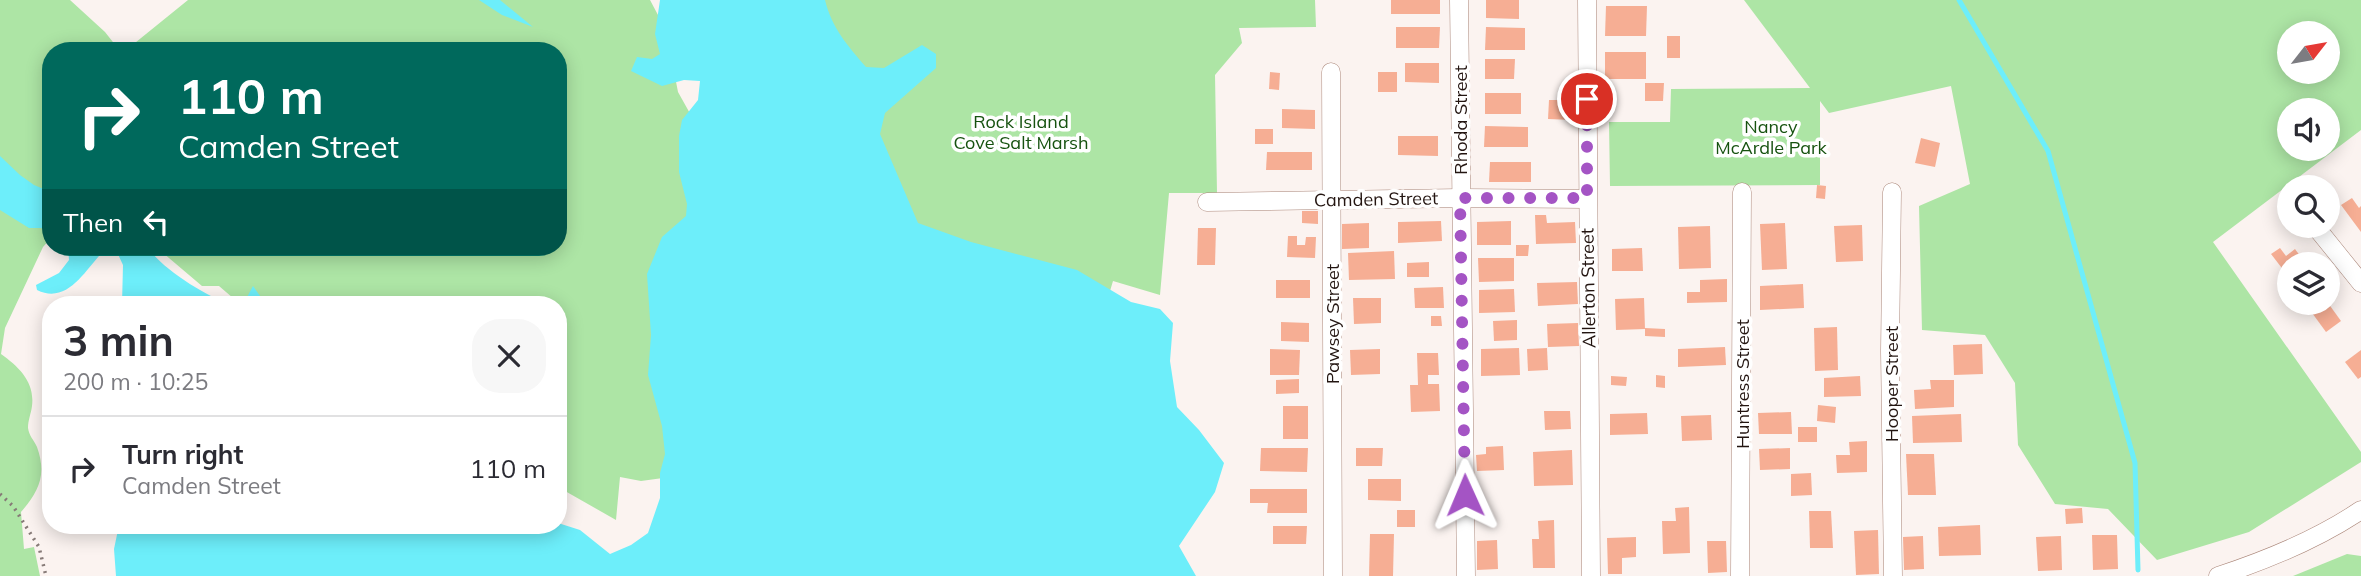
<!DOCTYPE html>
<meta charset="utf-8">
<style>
body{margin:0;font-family:Mulish,sans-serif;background:#f7f7f7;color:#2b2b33;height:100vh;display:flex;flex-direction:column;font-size:26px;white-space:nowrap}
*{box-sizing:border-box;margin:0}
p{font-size:23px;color:#7c7c81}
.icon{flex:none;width:38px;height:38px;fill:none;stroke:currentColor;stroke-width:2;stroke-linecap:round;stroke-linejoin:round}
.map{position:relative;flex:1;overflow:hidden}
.details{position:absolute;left:42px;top:296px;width:525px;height:238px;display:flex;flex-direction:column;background:#fff;border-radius:28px;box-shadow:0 4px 18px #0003}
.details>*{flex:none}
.guide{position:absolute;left:42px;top:42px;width:525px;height:214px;border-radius:28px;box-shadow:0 4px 18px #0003;background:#00695c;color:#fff;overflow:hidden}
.needle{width:46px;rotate:59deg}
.tools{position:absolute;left:2277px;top:21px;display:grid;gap:14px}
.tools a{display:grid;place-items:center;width:63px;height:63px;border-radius:50%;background:#fff;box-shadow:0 4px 18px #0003;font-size:35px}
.pin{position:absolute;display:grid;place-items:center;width:60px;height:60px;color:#fff;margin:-30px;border:4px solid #fff;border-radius:50%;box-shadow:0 2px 7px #0007}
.me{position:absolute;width:77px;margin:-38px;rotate:359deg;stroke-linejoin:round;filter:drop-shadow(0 0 5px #0008)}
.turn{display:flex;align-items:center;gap:24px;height:147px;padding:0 21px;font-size:32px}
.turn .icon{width:91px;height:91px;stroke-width:2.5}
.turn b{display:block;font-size:49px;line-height:60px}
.then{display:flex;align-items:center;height:66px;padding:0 21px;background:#0003;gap:14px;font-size:26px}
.round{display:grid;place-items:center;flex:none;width:74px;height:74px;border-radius:28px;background:#f7f7f7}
.headline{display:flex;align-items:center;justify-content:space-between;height:119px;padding:0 21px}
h1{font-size:42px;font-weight:700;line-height:52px}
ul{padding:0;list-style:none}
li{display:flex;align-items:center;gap:21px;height:105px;padding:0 21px;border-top:2px solid #e1e1e2}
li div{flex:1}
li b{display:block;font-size:26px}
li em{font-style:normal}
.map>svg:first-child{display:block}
.green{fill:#ade5a5;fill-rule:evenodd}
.water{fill:#6deefa}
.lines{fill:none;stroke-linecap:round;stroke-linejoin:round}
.stream{stroke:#6deefa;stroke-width:5}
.building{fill:#f6ae94}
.street-casing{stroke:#ab877a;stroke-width:19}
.path{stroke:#867a77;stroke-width:3.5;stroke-dasharray:2 5;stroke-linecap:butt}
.street{stroke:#fff;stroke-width:18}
.route{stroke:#a454c4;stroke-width:12;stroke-dasharray:0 21.6}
.labels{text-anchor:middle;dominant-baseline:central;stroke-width:7;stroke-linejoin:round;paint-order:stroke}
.street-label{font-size:18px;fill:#231511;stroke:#fff}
.park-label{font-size:18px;fill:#16520f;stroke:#fff}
</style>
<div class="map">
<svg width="2361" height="576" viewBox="0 0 2361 576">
<rect width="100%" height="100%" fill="#fbf3f0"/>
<g class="green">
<path d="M0,0h70l35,32 15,19h-69v187l-8,9 -38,81 -4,26c18,13 34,28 31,52 -1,8 -4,14 -4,22 1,8 6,12 9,19 10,28 2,44 -16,65l3,37 10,-2 6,29h-40z"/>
<path d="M188,0h462l16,30 12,62 33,59 -38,285 -10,42 -22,3 -21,-4 -4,43 -58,-33v-183h-318l-21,-18h-17l-46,-39h402v-196h-433z"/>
<path d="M698,0h617l1,27 -77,1 3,15 -27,32 2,118h-48l-9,102 -47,-14 -15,50 -180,-107z"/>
<path d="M1744,0h617v130l-148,112 148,210v10l-112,70 -92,28 -49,-51 -53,-5 -37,-59 -3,-62 -30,-48 -63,-5 -3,-124 51,-22 -19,-98 -122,27 -9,-12v84l-210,1 -1,-64h61l1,-33 139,-1zM2289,33h39v39h-39zM2289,110h39v39h-39z"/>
<path d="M2347,554l14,2v20h-68z"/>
</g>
<g class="water">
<path d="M479,0h21l33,27 -31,-12z"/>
<path d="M660,0h165c7,28 22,45 41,67l18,1 38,-23 14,9v14l-51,45 -5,21 38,89 53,19 106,28 54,32 29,7 13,14 -3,38 7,46 22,23 25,33 -9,29 -36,54 17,30h-1080l-2,-27 5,-24h439v-2l22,7 30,24 21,-9 17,-12 12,-35v-25l5,-19 -3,-28 -14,-51 3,-40 -4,-61 15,-37 24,-21 1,-12 -8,-32v-36l3,-16 16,-20 2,-19 -16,-1 -22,6 -31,-15 6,-14 15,2 8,-5 -5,-20z"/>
<path d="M0,156l20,19 14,10 17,7v40l-10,-4h-12l-29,-18z"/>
<path d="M68,247h80c9,18 61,52 81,56 5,1 12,-1 16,-2l8,-15 10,14 19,4h-160l1,-39 -7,-15 -9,-2c-20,17 -37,58 -70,42l-1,-5 23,-12 10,-13z"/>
</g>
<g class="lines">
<path class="stream" d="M1959,0l89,151 87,312 3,107"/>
</g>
<g class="building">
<rect x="1391" y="0" width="49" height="14"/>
<path d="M1486,0h33v19l-33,-1z"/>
<path d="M1606,6h41l-1,30h-41z"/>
<path d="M1396,27h44l-1,21h-43z"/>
<path d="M1486,27l39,1v22h-40z"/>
<rect x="1667" y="36" width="13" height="22"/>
<rect x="1605" y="52" width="41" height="27"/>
<path d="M1485,59h30l-1,20h-29z"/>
<path d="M1405,63h34v20l-34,-1z"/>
<path d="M1270,72l10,1 -1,17 -10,-1z"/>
<rect x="1378" y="72" width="19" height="20"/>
<path d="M1645,83h19l-1,18h-18z"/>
<rect x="1485" y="93" width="36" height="21"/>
<path d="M1549,100h23v20l-24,-1z"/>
<path d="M1282,109l33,1v19l-33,-1z"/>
<path d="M1485,126l43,1v20h-44z"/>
<rect x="1255" y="129" width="18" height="15"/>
<path d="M1398,136h40v20l-40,-1z"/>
<path d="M1921,138l19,5 -5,24 -20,-4z"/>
<path d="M1267,152h45v18h-46z"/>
<path d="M1490,162h41v20h-42z"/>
<path d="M1817,185l9,1 -1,13 -9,-1z"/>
<path d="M2352,198l7,10 2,-2v26l-20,-27z"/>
<path d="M1302,211h16v13l-16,-1z"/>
<path d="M1535,215h11l1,8 28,-1 1,21 -40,1z"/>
<path d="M1441,221l1,20 -44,2v-21z"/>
<path d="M1511,221v24h-34v-23z"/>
<path d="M1369,223v25l-27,1v-25z"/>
<path d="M1785,223l2,46 -25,1 -2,-46z"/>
<path d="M1862,225l1,36 -27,1 -2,-36z"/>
<path d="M1710,226l1,42 -32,1 -1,-42z"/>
<path d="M1198,228h18l-1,37h-18z"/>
<path d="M1288,236h9v9h8l1,-8h10l-1,21 -28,-1z"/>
<path d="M1516,245h13l-1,11h-12z"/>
<path d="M1642,248l1,23h-31v-22z"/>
<path d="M2280,248l6,8 9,-7 11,15h-17v23l-6,-8 5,-3 -17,-22z"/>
<path d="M1394,251l1,28 -46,1 -1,-27z"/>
<path d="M1478,258h36v23l-35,1z"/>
<path d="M1429,262v15h-22v-14z"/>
<path d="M1727,279v23l-40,1v-11h13v-12z"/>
<rect x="1276" y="280" width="34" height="18"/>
<path d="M1577,282l1,22 -40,2 -1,-23z"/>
<path d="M1803,284l1,24 -44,2v-24z"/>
<path d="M1443,287l1,21h-29l-1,-20z"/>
<path d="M1514,289l1,23 -36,1v-23z"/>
<path d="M1353,298h28v25l-27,1z"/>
<path d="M1644,298l1,31 -29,1 -1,-31z"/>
<path d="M2312,303h16l13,18 -15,11 -19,-26z"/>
<path d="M1431,316h10l1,10h-11z"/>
<path d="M1517,320v20l-23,1 -1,-20z"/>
<path d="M1281,322l28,1v19l-28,-1z"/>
<path d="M1578,323l1,23 -31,1 -1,-23z"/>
<path d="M1837,327l1,43 -23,1 -1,-43z"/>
<path d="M1645,328l20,1v8l-20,-1z"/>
<path d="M1982,344l1,30 -29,1 -1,-30z"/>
<path d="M1725,347l1,18 -48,2v-18z"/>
<path d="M1519,348l1,27 -39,1v-27z"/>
<path d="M1547,348l1,22 -20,1 -1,-22z"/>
<path d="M1270,349l30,1 -1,25h-29z"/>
<path d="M1380,349v25l-29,1 -1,-25z"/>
<path d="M2361,350v27l-3,2 -13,-17z"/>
<path d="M1417,353h21l1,22h-11v9h11l1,27 -29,1 -1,-27h8z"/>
<path d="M1656,375l9,1v12l-9,-1z"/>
<path d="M1611,376l16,1 -1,9 -15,-1z"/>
<path d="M1860,376l1,20 -37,1v-19z"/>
<path d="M1299,379v14l-23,1v-14z"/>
<path d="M1930,380h24v27l-39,2 -1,-19 17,-1z"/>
<path d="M1818,405l18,2 -1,16 -18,-2z"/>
<rect x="1283" y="406" width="25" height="33"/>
<path d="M1544,411h26l1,18 -26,1z"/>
<path d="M1791,412l1,22h-33l-1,-21z"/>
<path d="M1647,413l1,21 -38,1v-21z"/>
<path d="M1961,414l1,28 -49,1 -1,-27z"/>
<path d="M1711,415l1,25 -30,1 -1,-25z"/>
<rect x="1798" y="427" width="19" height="15"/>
<path d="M1867,441v31l-30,1 -1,-18h14l-1,-13z"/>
<path d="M1503,446l1,24 -27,1 -1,-16 10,-1v-7z"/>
<path d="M1261,448h47l-1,24 -47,-1z"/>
<path d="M1356,448h27l-1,18h-26z"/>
<path d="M1790,448v21l-30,1 -1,-21z"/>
<path d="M1572,450l1,35 -39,1 -1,-34z"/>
<path d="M1906,454h28l2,41h-28z"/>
<path d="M1811,473l1,22 -21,1v-22z"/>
<path d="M1368,479h33v22l-33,-1z"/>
<path d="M1250,489h57v24h-40l1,-10h-18z"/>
<path d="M1689,507l1,46 -27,1 -1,-33h14l-1,-13z"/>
<path d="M2082,508l1,15 -17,1 -1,-15z"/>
<rect x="1397" y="510" width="18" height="17"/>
<path d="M1809,511h22l2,37h-23z"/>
<path d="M1554,520l1,48h-22l-1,-29h7l-1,-18z"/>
<path d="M1980,525l1,30 -42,1 -1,-29z"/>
<path d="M1273,526h34l-1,18h-33z"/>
<path d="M1878,530l1,44 -23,1 -2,-44z"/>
<path d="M1370,534h24l-1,42h-24z"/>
<path d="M2092,535h25l1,34 -25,1z"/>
<path d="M1923,536l1,33 -20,1 -1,-33z"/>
<path d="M2061,536l1,34 -24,1 -2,-34z"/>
<path d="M1636,537v20l-14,1v16h-14l-1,-36z"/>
<path d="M1497,540l1,29 -21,1v-29z"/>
<path d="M1707,541h19l1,31 -19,1z"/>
</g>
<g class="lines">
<defs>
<g id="street">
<path d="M1459,0l7,576"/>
<path d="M1587,0l4,576"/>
<path d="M1331,72l2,504"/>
<path d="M1892,192l-2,159 3,225"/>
<path d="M1207,202l253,-4 127,1"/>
<path d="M2315,226l46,57"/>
<path d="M1740,576l2,-384"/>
<path d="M2218,576c49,-16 100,-37 143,-66"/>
</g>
</defs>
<use href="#street" class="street-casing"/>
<path class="path" d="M0,494l13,12 26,41 7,29"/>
<use href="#street" class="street"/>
</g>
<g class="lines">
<path class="route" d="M1465,495l-5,-297h127v-99"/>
</g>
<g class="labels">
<g class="street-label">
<text transform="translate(1460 120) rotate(-90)">Rhoda Street</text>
<text transform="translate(1376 199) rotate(-1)">Camden Street</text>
<text transform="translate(1588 288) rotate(-91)">Allerton Street</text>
<text transform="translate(1332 324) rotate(-90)">Pawsey Street</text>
<text transform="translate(1742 384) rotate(-90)">Huntress Street</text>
<text transform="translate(1891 384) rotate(-90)">Hooper Street</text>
</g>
<g class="park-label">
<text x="1021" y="121">Rock Island<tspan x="1021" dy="21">Cove Salt Marsh</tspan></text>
<text x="1771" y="126">Nancy<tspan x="1771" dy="21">McArdle Park</tspan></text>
</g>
</g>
</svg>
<div class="tools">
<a><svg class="needle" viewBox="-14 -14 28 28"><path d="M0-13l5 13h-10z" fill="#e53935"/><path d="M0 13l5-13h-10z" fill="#7c7c81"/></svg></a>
<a><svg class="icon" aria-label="sound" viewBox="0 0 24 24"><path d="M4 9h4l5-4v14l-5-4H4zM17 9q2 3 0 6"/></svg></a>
<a><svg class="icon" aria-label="search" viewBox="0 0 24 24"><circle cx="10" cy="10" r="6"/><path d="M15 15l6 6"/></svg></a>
<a><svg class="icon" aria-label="layers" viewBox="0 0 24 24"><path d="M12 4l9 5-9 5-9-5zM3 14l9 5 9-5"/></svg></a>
</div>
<div class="pin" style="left:1587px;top:99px;background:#d93025"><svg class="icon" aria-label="arrive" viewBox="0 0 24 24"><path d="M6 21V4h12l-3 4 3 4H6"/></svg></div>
<svg class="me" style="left:1465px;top:495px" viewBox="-20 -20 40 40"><path d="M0-17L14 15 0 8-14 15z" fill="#a454c4" stroke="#fff" stroke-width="4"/></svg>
<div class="guide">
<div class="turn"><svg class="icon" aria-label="right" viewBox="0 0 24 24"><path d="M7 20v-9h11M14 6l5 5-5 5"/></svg><div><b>110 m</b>Camden Street</div></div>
<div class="then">Then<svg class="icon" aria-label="left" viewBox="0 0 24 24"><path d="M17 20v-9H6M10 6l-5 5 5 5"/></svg></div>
</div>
<section class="details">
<div class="headline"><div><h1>3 min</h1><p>200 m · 10:25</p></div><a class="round"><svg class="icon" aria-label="close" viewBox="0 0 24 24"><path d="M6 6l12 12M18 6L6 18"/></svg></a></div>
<ul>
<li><svg class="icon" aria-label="right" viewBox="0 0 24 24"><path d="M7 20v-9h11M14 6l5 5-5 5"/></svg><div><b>Turn right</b><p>Camden Street</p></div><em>110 m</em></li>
</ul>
</section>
</div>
